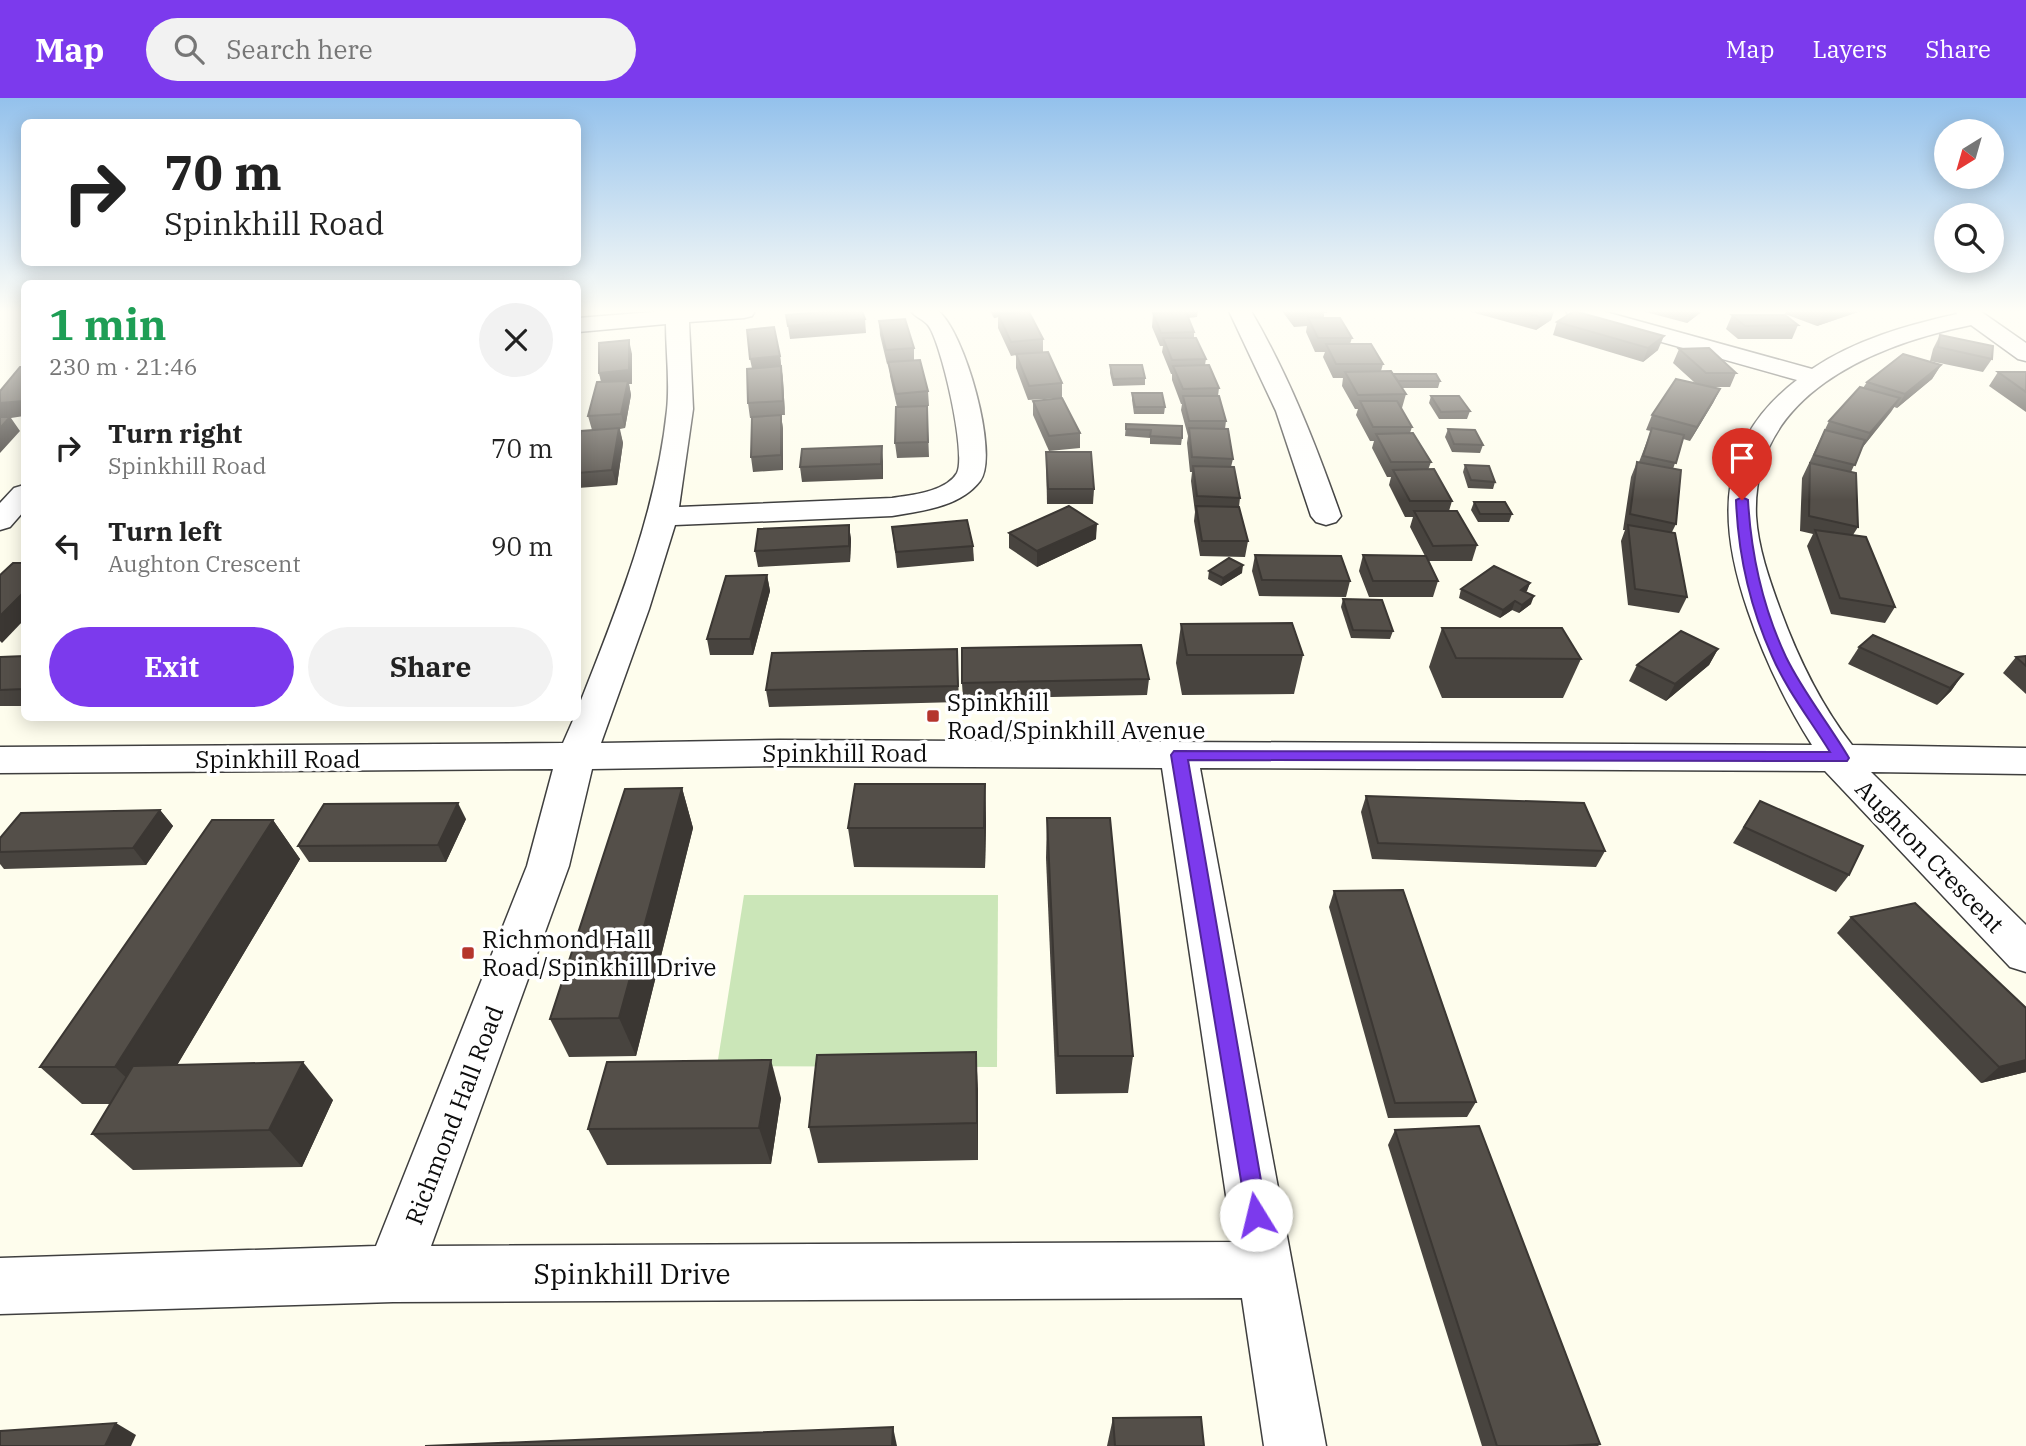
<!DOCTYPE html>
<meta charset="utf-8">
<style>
body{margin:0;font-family:"IBM Plex Serif",serif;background:#f2f2f2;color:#222;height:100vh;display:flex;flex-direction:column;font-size:26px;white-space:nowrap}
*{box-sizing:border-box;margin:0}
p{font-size:23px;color:#767676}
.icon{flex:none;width:38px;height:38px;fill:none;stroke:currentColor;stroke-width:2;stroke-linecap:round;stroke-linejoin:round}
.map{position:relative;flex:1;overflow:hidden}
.side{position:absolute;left:21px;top:182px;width:560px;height:441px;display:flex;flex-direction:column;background:#fff;border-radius:10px;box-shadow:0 4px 18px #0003}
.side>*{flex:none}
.top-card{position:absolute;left:21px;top:21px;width:560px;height:147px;border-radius:10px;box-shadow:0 4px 18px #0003;background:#fff;color:#222;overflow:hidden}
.needle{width:46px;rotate:217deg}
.controls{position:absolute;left:1934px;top:21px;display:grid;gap:14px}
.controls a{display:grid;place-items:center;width:70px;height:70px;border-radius:50%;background:#fff;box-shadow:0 4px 18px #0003;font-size:35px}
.pin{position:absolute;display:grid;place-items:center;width:60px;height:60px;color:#fff;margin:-72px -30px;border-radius:50% 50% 50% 0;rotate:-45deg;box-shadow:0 0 7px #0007}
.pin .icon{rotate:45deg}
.me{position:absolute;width:77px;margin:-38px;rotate:351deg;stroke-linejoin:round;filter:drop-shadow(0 0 5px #0008)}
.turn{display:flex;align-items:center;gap:24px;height:147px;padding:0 28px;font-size:32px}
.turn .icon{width:91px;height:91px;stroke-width:2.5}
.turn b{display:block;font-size:49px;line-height:60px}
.round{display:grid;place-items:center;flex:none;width:74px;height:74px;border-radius:37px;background:#f2f2f2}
.head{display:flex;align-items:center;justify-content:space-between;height:119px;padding:0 28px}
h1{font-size:42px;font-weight:800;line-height:52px;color:#1e9e55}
.cta{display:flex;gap:14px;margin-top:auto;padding:14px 28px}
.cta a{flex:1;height:80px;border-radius:42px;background:#7c3aed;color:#fff;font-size:28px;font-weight:800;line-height:80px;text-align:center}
.cta a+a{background:#f2f2f2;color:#222}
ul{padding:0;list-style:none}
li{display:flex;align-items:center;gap:21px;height:98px;padding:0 28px}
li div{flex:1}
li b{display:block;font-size:26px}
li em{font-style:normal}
header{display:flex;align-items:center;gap:42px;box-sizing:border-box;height:98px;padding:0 35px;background:#7c3aed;color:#fff}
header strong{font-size:33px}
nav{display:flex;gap:38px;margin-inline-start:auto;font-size:24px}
.search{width:490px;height:63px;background:#f2f2f2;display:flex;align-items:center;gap:18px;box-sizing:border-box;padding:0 24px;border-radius:38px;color:#767676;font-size:26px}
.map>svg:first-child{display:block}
.green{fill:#cbe6b8}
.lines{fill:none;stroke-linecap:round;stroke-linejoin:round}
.minor-casing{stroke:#3f3f3f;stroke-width:3}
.minor{fill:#fff;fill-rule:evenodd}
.wall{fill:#48443f}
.shaded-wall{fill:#3b3733}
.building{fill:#544f49;stroke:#3b3733;stroke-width:2}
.route{fill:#7c3aed;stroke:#51269a;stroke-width:2}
.poi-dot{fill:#b5352c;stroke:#fff;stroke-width:2.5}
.labels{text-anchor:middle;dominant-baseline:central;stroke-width:7;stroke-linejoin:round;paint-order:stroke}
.poi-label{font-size:24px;fill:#0c0c0c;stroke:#fff;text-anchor:start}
.street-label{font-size:24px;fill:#0c0c0c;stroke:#fff}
.near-street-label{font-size:28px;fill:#0c0c0c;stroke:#fff}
</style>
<header>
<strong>Map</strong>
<div class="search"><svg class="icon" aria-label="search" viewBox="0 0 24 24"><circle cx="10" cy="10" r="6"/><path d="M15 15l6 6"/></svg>Search here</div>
<nav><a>Map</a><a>Layers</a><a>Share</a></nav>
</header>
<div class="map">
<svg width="2026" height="1348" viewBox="0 0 2026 1348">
<rect width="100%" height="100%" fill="#fefded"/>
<path class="green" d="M744,797h254l-1,172 -280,-1z"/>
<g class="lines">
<defs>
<g id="minor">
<path d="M665,213h90l-3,5 -8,2 -55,4 4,87 -14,98 213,-9c19,-3 54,-6 65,-25 10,-19 -16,-132 -29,-148 -5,-6 -13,-8 -17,-14h27c26,19 62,144 42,170 -20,26 -58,30 -88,35l-217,9 -26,84 -48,134 179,-3 1032,5c-27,-43 -48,-87 -64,-134 -31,-90 -32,-169 49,-231l-228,-64 -3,-5h36l210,58c43,-29 95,-44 145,-55l-2,-3h25l46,32v18l-8,-2 -47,-34c-98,20 -220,70 -215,191 2,32 13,63 24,93 18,49 40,95 72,136l174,3v26l-155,-2 155,153v47l-16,-5 -185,-196 -625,-3 126,678h-62l-22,-148 -849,4 -393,12v-56l376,-12 151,-380 26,-97 -553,4v-26l563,-4 11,-25h4v-10c38,-97 78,-193 89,-298 3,-28 -1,-58 -1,-86l-88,8v-14zM780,668l382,2 71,474 -802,4 138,-380 23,-97z"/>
<path d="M1229,213h22c38,65 65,134 90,205l-5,6 -10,3 -10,-3 -5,-6 -35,-105z"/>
<path d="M24,387v26l-14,16 -10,3v-27l14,-15z"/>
</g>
</defs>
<use href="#minor" class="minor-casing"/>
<use href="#minor" class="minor"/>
</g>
<g class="wall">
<path d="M990,213h39l14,28v13l19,31v15l-34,2 -12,-32v-13l-5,1 -13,-28v-11l-4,1z"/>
<path d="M1160,213h38l-1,6 -9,1 6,14v6l12,21 -1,6 14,23 -1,8 8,25 -1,8 8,30 -2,8 9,31 -1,9 9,34 -3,16 -45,-1 -6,-35 1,-9 -4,-31 1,-9h-2l-3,-29 1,-7 -7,-26 1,-6h-1l-9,-24v-6h-1l-9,-22 1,-6h-3l-8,-19 1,-14h9z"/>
<path d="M1282,213h42v7l28,20 -2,6 33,20 -2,7 12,3 47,7 -2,7h-36l4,6 -4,14h-1l11,19 -2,6 21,29 -3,8 24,31 -3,10 28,34 -5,16h-43l9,20 -5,16h-64l-10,-26 4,-16 62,1 -15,-29 3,-10h-8l-16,-32 2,-8h-4l-15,-29 2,-7h-4l-14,-26 2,-6h-3l-13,-23 1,-8h-10l-10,-21 2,-5h-10l-9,-20 1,-6 -13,1z"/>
<path d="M1468,213h86l-3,9 -15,10z"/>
<path d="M1642,213h59l-1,2 -13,10z"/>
<path d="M1787,213h74l-44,15 -32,-12z"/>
<path d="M1732,217l66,10 -6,14h-54l-12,-10z"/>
<path d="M879,223l35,27v12l14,31 1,15h-8h6l2,51 -32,1 -2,-15 2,-36 -7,-31 -1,-13 -2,1 -7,-29z"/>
<path d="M1557,224l101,28 -15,12 -90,-27z"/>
<path d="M1940,237l52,24 -9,13 -53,-11 3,-12z"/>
<path d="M1679,251l57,24 -6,14h-20l10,2 -7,14 -23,38 -7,-2 -10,30 3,55 -4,8 15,65 -8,16 -51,-8 -7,-64 4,-11h-2l8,-53 6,-15h2l12,-31 -5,-1 6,-15 43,-32 -22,-20z"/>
<path d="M632,256v30h-3l2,11 -6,33 -5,1 3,14 -6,42 -39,3v-39l14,-19 -4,-14 13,-34 -2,-9z"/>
<path d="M780,258l3,24 2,35h-4l2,14v41l-30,2 -2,-15 1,-39h-2l-2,-15 4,-34z"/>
<path d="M1110,267l35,13v7l-32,1 -3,-13z"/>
<path d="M1941,267l-9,14 -35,29 -3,-1 -32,41 -11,24 7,55 -5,8 42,72 -10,16 -54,-9 -24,-68 6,-12 -13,-3 2,-53 27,-57 34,-33 4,-6z"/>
<path d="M1998,274h28v40l-37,-26z"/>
<path d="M1132,295l33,14 -1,7h-30l-2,-14z"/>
<path d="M1431,298l39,15 -3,8h-28l-10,-16z"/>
<path d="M1033,303l47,32v15l-31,3 -16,-36z"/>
<path d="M1126,326l56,14 -1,7 -31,-1v-6l-25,-2z"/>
<path d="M1448,331l35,16 -3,8 -28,-1 -7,-15z"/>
<path d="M1046,354l48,37 -1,15h-46z"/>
<path d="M883,363v18l-81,3 -2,-15z"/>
<path d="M1465,367l30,17 -2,7 -25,-1 -5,-16z"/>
<path d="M1474,404l38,12 -3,8h-31l-7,-12z"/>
<path d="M849,427l2,15 -1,22 -92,5 -3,-16z"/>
<path d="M892,429l81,19 1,15 -77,7z"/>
<path d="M1009,435l87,6 -59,28 -28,-19z"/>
<path d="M1255,457l95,26 -4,16 -87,-1 -7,-25z"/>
<path d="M1209,473l33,2 -21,13 -13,-7z"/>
<path d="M767,477l3,16 -17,64h-43l-3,-16z"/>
<path d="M1530,485l-4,9 5,12 -12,9 -7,-3 -12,8 -41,-20 2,-9z"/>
<path d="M1343,501l50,32 -3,8 -39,-1 -10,-31z"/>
<path d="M1181,526l122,31 -9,39 -112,1 -6,-32z"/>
<path d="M1442,530l139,31 -18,39h-121l-13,-31z"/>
<path d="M1859,549l104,27 -12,17 -14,14 -89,-41z"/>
<path d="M957,551l2,53 -190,5 -3,-17z"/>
<path d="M1718,551l-9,16 -43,36 -37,-20 8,-16z"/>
<path d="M24,558v50h-24v-49z"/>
<path d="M2026,558v38l-23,-21 13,-16z"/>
<path d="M1149,581l-2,16 -184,4 -1,-16z"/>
<path d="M985,686l1,40 -1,44 -131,-1 -6,-39z"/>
<path d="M682,690l11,40 -57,228 -67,1 -19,-38z"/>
<path d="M1366,698l239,55 -9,16 -224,-8 -11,-47z"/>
<path d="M1760,703l89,74 -13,17 -103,-49z"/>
<path d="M160,712l13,16 -27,39 -142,4 -4,-5v-26z"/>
<path d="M1047,720l86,238 -5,37 -72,1 -10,-236z"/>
<path d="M466,721l-20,43h-137l-11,-16z"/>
<path d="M273,722l27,39 -123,206 156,35 -31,67 -169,3 -41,-36 18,-30h-28l-42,-37z"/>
<path d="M1334,793l142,211 -9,15 -79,1 -59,-211z"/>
<path d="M1851,819l175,155 -45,11 -144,-150z"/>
<path d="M978,991v71l-160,3 -9,-36z"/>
<path d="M781,1000l-10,66 -164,1 -19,-36z"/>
<path d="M1395,1032l205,314 -2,2h-116l-94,-301z"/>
<path d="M1113,1320l91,28h-97z"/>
</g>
<g class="shaded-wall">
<path d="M994,213h35v3h-31v3l-4,1z"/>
<path d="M1549,213h5l-3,9 -15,10 4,-13z"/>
<path d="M1692,213h9l-1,2 -13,10z"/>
<path d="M1829,213h32l-44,15 7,-13z"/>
<path d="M865,221l1,14 -76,6 -2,-13z"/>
<path d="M578,237l3,13v11h-3z"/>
<path d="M1664,238l-6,14 -15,12 5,-14z"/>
<path d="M629,242l3,14v30h-3l2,11 -6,33 -4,-14 -18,-27 -4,-14z"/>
<path d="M780,258l3,24 2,35 -2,-14 -30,-28 -3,-14z"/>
<path d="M1941,267l-9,14 -35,29 8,-14z"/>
<path d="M1720,291l-7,14 -23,38 7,-14z"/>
<path d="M1900,300l-9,14 -29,36 8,-15z"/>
<path d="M24,303v15l-13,2 9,13 -20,22v-50z"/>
<path d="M781,317l2,14v41l-2,-15z"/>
<path d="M619,330l4,15 -6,42 -5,-15z"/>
<path d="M882,348l1,15v18l-2,-15z"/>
<path d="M1097,426l-1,15 -59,28v-16z"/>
<path d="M849,427l2,15 -1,22 -1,-16z"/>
<path d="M1243,467l-1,8 -21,13 2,-8z"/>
<path d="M767,477l3,16 -17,64 -3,-16z"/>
<path d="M1530,485l-3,8 -9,7 3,-8z"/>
<path d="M24,494v28l-22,23 -2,-2v-25z"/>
<path d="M1534,498l-3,8 -12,9 3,-8z"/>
<path d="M1515,503l-3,9 -12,8 3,-8z"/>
<path d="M1718,551l-9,16 -43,36 9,-17z"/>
<path d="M1963,576l-12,17 -14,14 13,-17z"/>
<path d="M985,686l1,40 -1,44 -1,-40z"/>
<path d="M682,690l11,40 -57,228 -17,-38z"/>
<path d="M458,705l8,16 -20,43 -8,-17z"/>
<path d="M160,712l13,16 -27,39 -13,-17z"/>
<path d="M273,722l27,39 -146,245 -39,-37z"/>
<path d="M976,954l2,37v71l-1,-37z"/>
<path d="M771,962l10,38 -10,66 -12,-36z"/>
<path d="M2026,962v12l-45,11 18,-16z"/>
<path d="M303,964l30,38 -31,67 -33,-37z"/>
<path d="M116,1325l20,12 -5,11h-26z"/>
<path d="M893,1329l4,19h-5z"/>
</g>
<g class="building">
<path d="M835,213h27l3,8 -77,7 -2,-11z"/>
<path d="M1294,213h30l1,1 -29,1z"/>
<path d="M1519,213h30l-9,6z"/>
<path d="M1574,213l90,25 -16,12 -91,-26z"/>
<path d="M1029,214l14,27 -32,3 -13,-28z"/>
<path d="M1186,214l8,20 -33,1 -8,-20z"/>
<path d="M1732,217h53l13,10 -53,1z"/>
<path d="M1308,220h32l12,20h-34z"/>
<path d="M905,221l9,29 -28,2 -7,-29z"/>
<path d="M774,229l6,29 -30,3 -3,-29z"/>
<path d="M1940,237l53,11 -1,13 -54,-12z"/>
<path d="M1163,240h33l10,21 -34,1z"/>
<path d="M629,242v30l-30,3v-30z"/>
<path d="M1326,246h45l12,20h-47z"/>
<path d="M1709,250l27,25h-30l-27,-24z"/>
<path d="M1048,254l14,31 -33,3 -13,-32z"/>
<path d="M1903,256l38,11 -36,29 -38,-12z"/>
<path d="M920,262l8,31 -32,3 -8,-32z"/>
<path d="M1110,267h32l3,13 -32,1z"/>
<path d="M1209,267l10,23 -36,1 -10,-23z"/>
<path d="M781,268l2,35 -35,2 -1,-34z"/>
<path d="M20,269h4v34l-24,2v-12z"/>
<path d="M1391,273l15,23 -48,1 -13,-23z"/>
<path d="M1998,274h28v20z"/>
<path d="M1393,276h43l4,7h-42z"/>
<path d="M1676,281l44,10 -23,38 -45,-12z"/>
<path d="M628,283l-7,33 -33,2 9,-34z"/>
<path d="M1860,289l40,11 -30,35 -41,-12z"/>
<path d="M1132,295h30l3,14h-30z"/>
<path d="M1183,298h36l7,25h-37z"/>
<path d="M1431,298h28l11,15 -29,1z"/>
<path d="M1062,300l18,35 -31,3 -16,-35z"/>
<path d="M1360,303h37l15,26h-39z"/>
<path d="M927,308l1,36 -33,1 1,-36z"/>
<path d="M781,317v40l-30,2 1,-40z"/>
<path d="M0,319h10l-10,11z"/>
<path d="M1126,326l56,2v12l-32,-2 1,-6 -25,-1z"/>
<path d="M619,330l-7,42 -34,3v-24l3,-18z"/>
<path d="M1189,330l39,1 5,30 -41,-2z"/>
<path d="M1652,330l32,7 -8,28 -33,-7z"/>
<path d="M1448,331l27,1 8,15 -29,-1z"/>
<path d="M1825,332l40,10 -10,25 -41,-10z"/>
<path d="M1413,335l18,29h-40l-15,-28z"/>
<path d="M882,348l-1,18 -81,3 2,-18z"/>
<path d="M1046,354h45l3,37h-46z"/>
<path d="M1637,364l44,8 -5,54 -46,-10z"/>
<path d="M1810,365l46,10 2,54 -49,-11z"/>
<path d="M1465,367l24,1 6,16 -24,-2z"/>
<path d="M1193,368l41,1 6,31 -43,-2z"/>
<path d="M1434,371l18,32h-42l-17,-31z"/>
<path d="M1474,404h31l7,12h-32z"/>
<path d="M1069,408l28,18 -60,27 -28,-18z"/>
<path d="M1196,408l43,1 9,34h-46z"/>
<path d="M1414,413h43l20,34 -44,1z"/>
<path d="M967,422l6,26 -77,6 -4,-25z"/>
<path d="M849,427v21l-94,5 3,-22z"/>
<path d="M1628,427l47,8 12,64 -52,-8z"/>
<path d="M1815,432l51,7 29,70 -55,-9z"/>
<path d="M1255,457l86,1 9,25 -88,-1z"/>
<path d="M1363,457l63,1 12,25h-65z"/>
<path d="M1229,460l14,7 -20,13 -14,-7z"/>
<path d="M13,465h11v29l-24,24v-41z"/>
<path d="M1494,468l36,17 -9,7 13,6 -12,9 -7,-4 -12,9 -42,-21z"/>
<path d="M767,477l-17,64h-43l19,-63z"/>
<path d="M1343,501l39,1 11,31 -40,-1z"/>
<path d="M1292,525l11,32h-116l-6,-31z"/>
<path d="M1442,530h120l19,31 -125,-1z"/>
<path d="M1681,533l37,18 -43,35 -38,-19z"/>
<path d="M1873,537l90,39 -13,14 -91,-41z"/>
<path d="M1141,547l8,34 -187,4v-35z"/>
<path d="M957,551l1,37 -192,4 6,-37z"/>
<path d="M24,558v33l-24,1v-33z"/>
<path d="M2026,558v10l-10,-9z"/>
<path d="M855,686h130l-1,44h-136z"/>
<path d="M682,690l-63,230 -69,1 75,-230z"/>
<path d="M1366,698l218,7 21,48 -227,-8z"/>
<path d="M1760,703l103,45 -14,29 -105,-48z"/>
<path d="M458,705l-20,42 -140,1 26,-42z"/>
<path d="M160,712l-27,38 -133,4v-14l21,-25z"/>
<path d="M1047,720h63l23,238h-75z"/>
<path d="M212,722h61l-158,247h-75z"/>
<path d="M1403,792l73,212 -81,1 -61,-212z"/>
<path d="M1915,805l111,105v52l-27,7 -148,-150z"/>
<path d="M976,954l1,71 -168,4 8,-72z"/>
<path d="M771,962l-12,68 -171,1 19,-67z"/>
<path d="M303,964l-34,68 -177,4 41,-68z"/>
<path d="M1479,1028l121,318 -34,2h-69l-102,-316z"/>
<path d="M1201,1319l3,29h-89l-2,-28z"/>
<path d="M116,1325l-11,23h-105v-15z"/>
<path d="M893,1329l-1,19h-467z"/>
</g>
<linearGradient id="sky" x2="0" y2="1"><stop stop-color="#93c1ec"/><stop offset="0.53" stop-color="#fffef7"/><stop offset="1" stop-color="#fffef7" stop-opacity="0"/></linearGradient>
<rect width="2026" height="402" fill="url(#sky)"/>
<path class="route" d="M1742,399l6,3c3,53 15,108 38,157 17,35 43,67 63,101l-2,3 -659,-1 79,455 -3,8 -8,3 -8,-3 -77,-468 3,-4 656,1c-19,-31 -44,-63 -58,-96 -22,-49 -34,-103 -36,-156z"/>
<g class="poi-dot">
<rect x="926" y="611" width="14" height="14" rx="3.5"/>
<rect x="461" y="848" width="14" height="14" rx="3.5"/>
</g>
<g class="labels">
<g class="poi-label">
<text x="947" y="604">Spinkhill<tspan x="947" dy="28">Road/Spinkhill Avenue</tspan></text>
<text x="482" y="841">Richmond Hall<tspan x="482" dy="28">Road/Spinkhill Drive</tspan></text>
</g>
<g class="street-label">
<text x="845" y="655">Spinkhill Road</text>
<text x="278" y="661">Spinkhill Road</text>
<text transform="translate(1930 758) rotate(46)">Aughton Crescent</text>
<text transform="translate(454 1017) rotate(-69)">Richmond Hall Road</text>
</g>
<g class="near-street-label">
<text x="632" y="1175">Spinkhill Drive</text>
</g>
</g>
</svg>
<div class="controls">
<a><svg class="needle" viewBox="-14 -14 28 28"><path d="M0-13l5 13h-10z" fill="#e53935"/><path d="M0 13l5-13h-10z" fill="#767676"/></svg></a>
<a><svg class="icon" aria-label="search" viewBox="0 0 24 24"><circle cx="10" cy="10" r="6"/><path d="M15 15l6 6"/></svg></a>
</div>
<div class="pin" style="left:1742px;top:402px;background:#d93025"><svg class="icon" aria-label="arrive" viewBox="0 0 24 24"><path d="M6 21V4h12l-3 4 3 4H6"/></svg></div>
<svg class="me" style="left:1256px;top:1117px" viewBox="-20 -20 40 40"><circle r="19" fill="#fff"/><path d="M0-13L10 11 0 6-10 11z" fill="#7c3aed"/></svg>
<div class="top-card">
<div class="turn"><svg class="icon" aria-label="right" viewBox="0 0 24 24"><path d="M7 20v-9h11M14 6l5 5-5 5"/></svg><div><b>70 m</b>Spinkhill Road</div></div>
</div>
<section class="side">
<div class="head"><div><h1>1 min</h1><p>230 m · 21:46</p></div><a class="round"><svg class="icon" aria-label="close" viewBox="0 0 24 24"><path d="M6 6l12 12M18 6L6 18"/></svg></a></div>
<ul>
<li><svg class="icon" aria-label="right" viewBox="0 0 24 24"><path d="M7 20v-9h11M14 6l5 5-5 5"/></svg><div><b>Turn right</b><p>Spinkhill Road</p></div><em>70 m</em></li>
<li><svg class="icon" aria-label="left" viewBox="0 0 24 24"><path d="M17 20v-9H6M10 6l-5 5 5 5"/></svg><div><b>Turn left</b><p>Aughton Crescent</p></div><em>90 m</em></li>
</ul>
<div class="cta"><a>Exit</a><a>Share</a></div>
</section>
</div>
